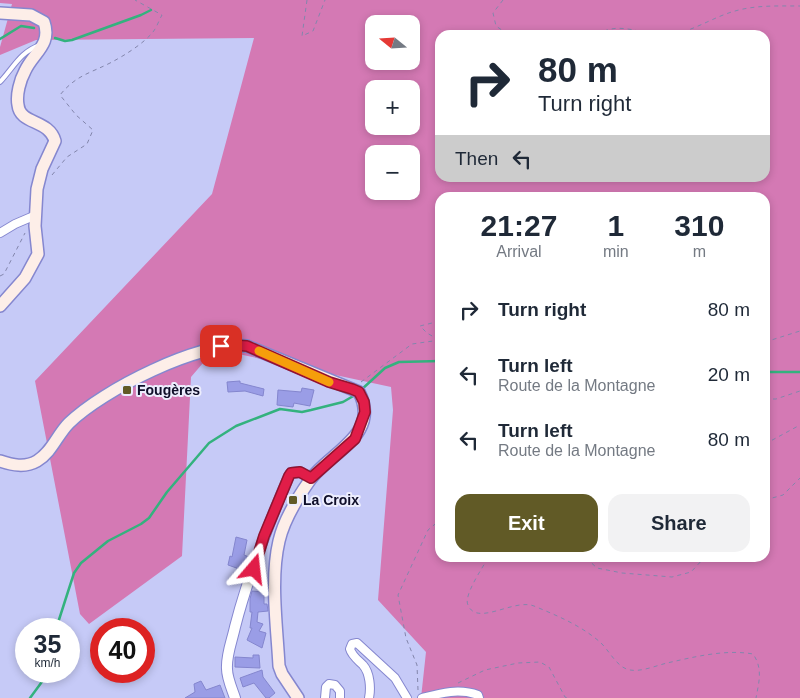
<!DOCTYPE html>
<meta charset="utf-8">
<style>
body{margin:0;font-family:Helvetica,sans-serif;background:#f2f2f3;color:#1f2937;height:100vh;display:flex;flex-direction:column;font-size:19px;white-space:nowrap}
*{box-sizing:border-box;margin:0}
p{font-size:16px;color:#747a83}
.icon{flex:none;width:28px;height:28px;fill:none;stroke:currentColor;stroke-width:2;stroke-linecap:round;stroke-linejoin:round}
.map{position:relative;flex:1;overflow:hidden}
.panel{position:absolute;left:435px;top:192px;width:335px;height:370px;display:flex;flex-direction:column;background:#fff;border-radius:15px;box-shadow:0 2px 8px #0003}
.panel>*{flex:none}
.banner{position:absolute;left:435px;top:30px;width:335px;height:152px;border-radius:15px;box-shadow:0 2px 8px #0003;background:#fff;color:#1f2937;overflow:hidden}
.needle{width:32px;rotate:288deg}
.buttons{position:absolute;left:365px;top:15px;display:grid;gap:10px}
.buttons a{display:grid;place-items:center;width:55px;height:55px;border-radius:10px;background:#fff;box-shadow:0 2px 8px #0003;font-size:25px}
.speed{position:absolute;left:15px;top:618px;display:flex;gap:10px;font-size:25px;font-weight:700;text-align:center}
.speed>*{display:grid;place-content:center;width:65px;height:65px;border-radius:50%;background:#fff;box-shadow:0 2px 8px #0003;line-height:1}
.speed small{font-size:12px;font-weight:400}
.speed .limit{border:8px solid #d22;background:#fff;color:#111}
.pin{position:absolute;display:grid;place-items:center;width:42px;height:42px;color:#fff;margin:-21px;border-radius:10px;box-shadow:0 2px 8px #0006}
.me{position:absolute;width:55px;margin:-28px;rotate:17deg;stroke-linejoin:round;filter:drop-shadow(0 0 4px #0008)}
.turn{display:flex;align-items:center;gap:18px;height:105px;padding:0 20px;font-size:22px}
.turn .icon{width:65px;height:65px;stroke-width:2.5}
.turn b{display:block;font-size:35px;line-height:42px}
.then{display:flex;align-items:center;height:48px;padding:0 20px;background:#0003;gap:10px;font-size:19px}
.eta{display:flex;justify-content:space-evenly;align-items:center;height:85px;text-align:center}
.eta b{font-size:30px;font-weight:700;line-height:35px}
.button{display:flex;gap:10px;margin-top:auto;padding:10px 20px}
.button a{flex:1;height:58px;border-radius:15px;background:#615a26;color:#fff;font-size:20px;font-weight:700;line-height:58px;text-align:center}
.button a+a{background:#f2f2f3;color:#1f2937}
ul{padding:0;list-style:none}
li{display:flex;align-items:center;gap:15px;height:65px;padding:0 20px}
li div{flex:1}
li b{display:block;font-size:19px}
li em{font-style:normal}
.map>svg:first-child{display:block}
.forest{fill:#d479b4;fill-rule:evenodd}
.lines{fill:none;stroke-linecap:round;stroke-linejoin:round}
.stream{stroke:#33b27e;stroke-width:2.5}
.building{fill:#9a9de6;stroke:#8486ce}
.service-casing{stroke:#8587cf;stroke-width:6}
.minor-casing{stroke:#8587cf;stroke-width:10}
.tertiary-casing{stroke:#8587cf;stroke-width:12}
.secondary-casing{stroke:#8587cf;stroke-width:14}
.path{stroke:#8386ac;stroke-width:1;stroke-dasharray:4 4;stroke-linecap:butt}
.service{stroke:#fff;stroke-width:4}
.minor{stroke:#fff;stroke-width:8}
.tertiary{stroke:#fff;stroke-width:10}
.secondary{stroke:#fdeee8;stroke-width:11}
.route-casing{stroke:#92132f;stroke-width:12}
.route{stroke:#e11d48;stroke-width:9}
.slow{stroke:#f59e0b;stroke-width:9}
.poi-dot{fill:#615a26;stroke:#ecedfd;stroke-width:2}
.labels{text-anchor:middle;dominant-baseline:central;stroke-width:4;stroke-linejoin:round;paint-order:stroke}
.poi-label{font-size:14px;font-weight:bold;fill:#0f0e29;stroke:#ecedfd;text-anchor:start}
</style>
<div class="map">
<svg width="800" height="698" viewBox="0 0 800 698">
<rect width="100%" height="100%" fill="#c6caf7"/>
<path class="forest" d="M0,0h800v698h-379l5,-46 -48,-52 15,-190 -2,-23 -176,-38 -24,28 -9,179 -93,68 -9,-10 -45,-233 177,-187 42,-156 -218,2 -36,15v-8l12,-43 -12,-1zM374,24h37v37h-37zM440,35h325v143h-325zM374,89h37v37h-37zM374,154h37v37h-37zM440,198h325v360h-325z"/>
<g class="lines">
<g class="stream">
<path d="M55,38l10,3 7,-1 69,-25 10,-5"/>
<path d="M0,39l21,-13 13,2"/>
<path d="M765,372h35"/>
<path d="M361,390l24,-22 14,-6 41,-1"/>
<path d="M56,629l18,-56 7,-10 27,-22 33,-17 8,-6 18,-26 42,-49 27,-17 44,-17 22,3 9,-2 32,-8 12,-7"/>
<path d="M30,698l14,-19 3,-8"/>
</g>
</g>
<g class="building">
<path d="M240,381v2l24,6 -1,7 -18,-5 -17,1 -1,-10z"/>
<path d="M302,388l12,2 -4,16 -16,-3 -1,4 -16,-2 1,-15 23,2z"/>
<path d="M236,537l11,3 -3,15 5,2 -4,14 -17,-6 2,-9 2,1z"/>
<path d="M252,591l12,1v12h3l1,7 -10,1 -1,10 6,2 -4,7 7,2 -4,15 -15,-8 5,-12h-2l2,-16h-2v-13z"/>
<path d="M253,655h6l1,13 -25,-1v-10l18,1z"/>
<path d="M262,670l1,7 12,16 -6,5h-3l-12,-15 -11,4 -3,-9z"/>
<path d="M201,681l5,9 14,-5 5,13h-40l10,-6 -1,-8z"/>
</g>
<g class="lines">
<defs>
<path id="service" d="M0,82c14,-15 20,-30 40,-37"/>
<g id="minor">
<path d="M0,233l15,-9 21,-9"/>
<path d="M325,698l1,-11 3,-3 6,1 5,6v7"/>
<path d="M369,698c2,-10 1,-25 -6,-33 -5,-5 -11,-9 -13,-16l2,-5 5,-1 38,35 12,20"/>
<path d="M422,698c19,-5 37,-10 56,-3l1,3"/>
</g>
<path id="tertiary" d="M235,698c-3,-9 -8,-20 -8,-29 -1,-14 5,-28 8,-42 13,-51 33,-102 54,-151l2,-3 9,-1 11,6"/>
<g id="secondary">
<path d="M0,13l31,2 13,7c8,23 -11,31 -19,49 -5,9 -9,24 -7,34 2,20 31,14 37,36l-13,28 -5,20 -2,37 3,28 -13,24 -25,28"/>
<path d="M0,461c12,4 25,7 37,0 15,-9 20,-26 32,-38 34,-33 130,-82 178,-77l112,46c22,43 -29,60 -49,88 -12,17 -26,39 -31,61 -9,38 -2,86 0,125l3,8 16,24"/>
</g>
</defs>
<use href="#service" class="service-casing"/>
<use href="#minor" class="minor-casing"/>
<use href="#tertiary" class="tertiary-casing"/>
<use href="#secondary" class="secondary-casing"/>
<g class="path">
<path d="M307,0l-5,36 11,-5 12,-31"/>
<path d="M503,0l-10,13 3,13 13,9"/>
<path d="M597,35c22,-16 49,2 72,0 23,-3 44,-18 66,-24 21,-6 43,-5 65,-5"/>
<path d="M52,175l15,-18 20,-13 6,-14 -17,-15 -16,-20c16,-20 31,-22 52,-33 13,-7 31,-18 41,-30 4,-5 6,-12 9,-17l-27,-15"/>
<path d="M0,276l4,-2 21,-41"/>
<path d="M439,340l-12,-7 -7,-7 20,-5"/>
<path d="M765,342l35,-11"/>
<path d="M361,382l51,-38 28,-4"/>
<path d="M765,399h11l24,-8"/>
<path d="M765,444l35,-19"/>
<path d="M765,500l18,-5 17,-17"/>
<path d="M488,558c-5,9 -25,38 -20,47 9,22 46,-7 66,1 24,10 46,19 66,36 9,8 17,26 30,28 11,2 25,-4 37,-7 27,-6 58,-14 86,-9 10,14 6,28 3,44"/>
<path d="M586,558l11,10 25,5 50,4 19,-5 13,-14"/>
<path d="M458,683l27,-13 33,-7 22,-1 9,5 16,30 2,1"/>
<path d="M418,690l-1,-25 -11,-27 -8,-43 30,-65 12,-10"/>
</g>
<use href="#service" class="service"/>
<use href="#minor" class="minor"/>
<use href="#tertiary" class="tertiary"/>
<use href="#secondary" class="secondary"/>
</g>
<g class="lines">
<defs>
<path id="route" d="M221,346l12,-1 14,1 82,36 23,7 7,3 5,10 1,10 -10,27 -44,39 -11,-6 -9,1 -2,3 -25,60 -10,33"/>
</defs>
<use href="#route" class="route-casing"/>
<use href="#route" class="route"/>
<path class="slow" d="M259,351l70,31"/>
</g>
<g class="poi-dot">
<rect x="122" y="385" width="10" height="10" rx="2.5"/>
<rect x="288" y="495" width="10" height="10" rx="2.5"/>
</g>
<g class="labels">
<g class="poi-label">
<text x="137" y="390">Fougères</text>
<text x="303" y="500">La Croix</text>
</g>
</g>
</svg>
<div class="buttons">
<a><svg class="needle" viewBox="-14 -14 28 28"><path d="M0-13l5 13h-10z" fill="#e53935"/><path d="M0 13l5-13h-10z" fill="#747a83"/></svg></a>
<a>+</a>
<a>−</a>
</div>
<div class="speed"><div>35<small>km/h</small></div><div class="limit">40</div></div>
<div class="pin" style="left:221px;top:346px;background:#d93025"><svg class="icon" aria-label="arrive" viewBox="0 0 24 24"><path d="M6 21V4h12l-3 4 3 4H6"/></svg></div>
<svg class="me" style="left:254px;top:569px" viewBox="-20 -20 40 40"><path d="M0-17L14 15 0 8-14 15z" fill="#e11d48" stroke="#fff" stroke-width="4"/></svg>
<div class="banner">
<div class="turn"><svg class="icon" aria-label="right" viewBox="0 0 24 24"><path d="M7 20v-9h11M14 6l5 5-5 5"/></svg><div><b>80 m</b>Turn right</div></div>
<div class="then">Then<svg class="icon" aria-label="left" viewBox="0 0 24 24"><path d="M17 20v-9H6M10 6l-5 5 5 5"/></svg></div>
</div>
<section class="panel">
<div class="eta">
<div><b>21:27</b><p>Arrival</p></div>
<div><b>1</b><p>min</p></div>
<div><b>310</b><p>m</p></div>
</div>
<ul>
<li><svg class="icon" aria-label="right" viewBox="0 0 24 24"><path d="M7 20v-9h11M14 6l5 5-5 5"/></svg><div><b>Turn right</b></div><em>80 m</em></li>
<li><svg class="icon" aria-label="left" viewBox="0 0 24 24"><path d="M17 20v-9H6M10 6l-5 5 5 5"/></svg><div><b>Turn left</b><p>Route de la Montagne</p></div><em>20 m</em></li>
<li><svg class="icon" aria-label="left" viewBox="0 0 24 24"><path d="M17 20v-9H6M10 6l-5 5 5 5"/></svg><div><b>Turn left</b><p>Route de la Montagne</p></div><em>80 m</em></li>
</ul>
<div class="button"><a>Exit</a><a>Share</a></div>
</section>
</div>
